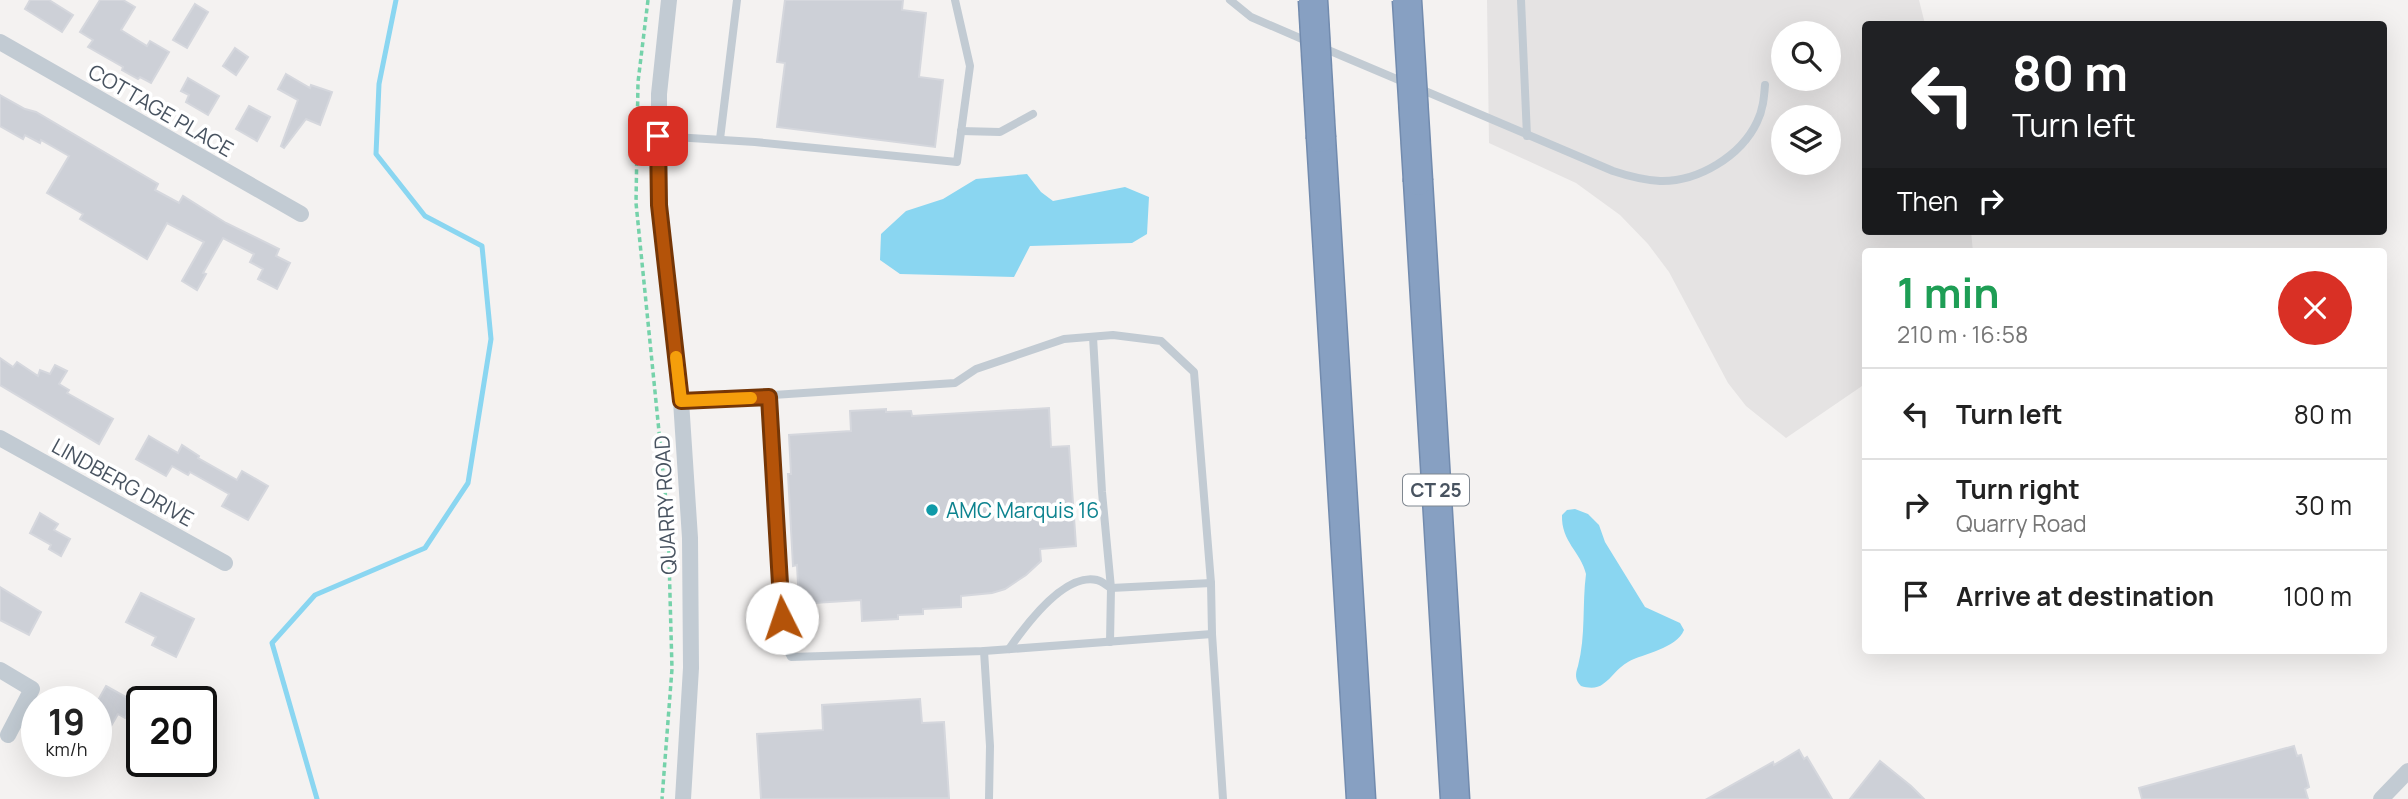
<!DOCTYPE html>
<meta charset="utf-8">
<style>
body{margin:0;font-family:Manrope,sans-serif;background:#f6f6f6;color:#222;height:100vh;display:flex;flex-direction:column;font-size:26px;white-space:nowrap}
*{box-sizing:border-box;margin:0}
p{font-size:23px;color:#767676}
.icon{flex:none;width:38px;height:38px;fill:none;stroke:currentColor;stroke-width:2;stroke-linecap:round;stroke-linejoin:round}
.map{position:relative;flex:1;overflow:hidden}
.details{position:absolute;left:1862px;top:248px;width:525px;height:406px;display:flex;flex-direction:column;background:#fff;border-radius:7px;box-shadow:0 7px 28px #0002}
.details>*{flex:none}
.guide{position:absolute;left:1862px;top:21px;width:525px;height:214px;border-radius:7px;box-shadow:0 7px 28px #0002;background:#202124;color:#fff;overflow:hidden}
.buttons{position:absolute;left:1771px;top:21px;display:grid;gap:14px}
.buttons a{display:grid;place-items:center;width:70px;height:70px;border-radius:50%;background:#fff;box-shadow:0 7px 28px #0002;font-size:35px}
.speed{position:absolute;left:21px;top:686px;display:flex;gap:14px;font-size:35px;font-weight:700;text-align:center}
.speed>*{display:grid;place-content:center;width:91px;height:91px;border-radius:50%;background:#fff;box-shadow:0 7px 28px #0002;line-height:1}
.speed small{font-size:18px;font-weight:400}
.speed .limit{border:4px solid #111;border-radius:10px;background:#fff;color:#111}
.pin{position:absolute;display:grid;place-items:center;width:60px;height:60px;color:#fff;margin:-30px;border-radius:14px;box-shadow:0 4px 10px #0006}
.me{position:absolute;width:77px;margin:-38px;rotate:356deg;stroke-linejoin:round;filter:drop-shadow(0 0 5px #0008)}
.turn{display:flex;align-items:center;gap:24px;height:147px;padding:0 35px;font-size:32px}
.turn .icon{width:91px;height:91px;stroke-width:2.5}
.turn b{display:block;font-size:49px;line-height:60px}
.then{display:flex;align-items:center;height:66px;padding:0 35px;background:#0003;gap:14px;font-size:26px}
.round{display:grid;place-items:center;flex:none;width:74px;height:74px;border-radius:37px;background:#f6f6f6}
.head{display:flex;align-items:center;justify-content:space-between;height:119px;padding:0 35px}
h1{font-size:42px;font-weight:700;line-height:52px;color:#1e9e55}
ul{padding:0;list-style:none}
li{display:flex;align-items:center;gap:21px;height:91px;padding:0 35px;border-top:2px solid #e0e0e0}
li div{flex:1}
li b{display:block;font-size:26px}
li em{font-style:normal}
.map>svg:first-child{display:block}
.education{fill:#e5e3e3;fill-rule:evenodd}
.water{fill:#8ad6f1}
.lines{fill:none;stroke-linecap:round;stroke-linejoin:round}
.stream{stroke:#8ad6f1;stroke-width:5}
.building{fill:#cdd0d7;stroke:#d5d7dd;stroke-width:2}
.highway-casing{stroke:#728bae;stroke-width:31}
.path{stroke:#75d2aa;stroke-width:3.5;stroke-dasharray:5 3.5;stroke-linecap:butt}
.lane{stroke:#c2cbd3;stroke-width:8}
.street{stroke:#c2cbd3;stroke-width:16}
.highway{stroke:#87a0c2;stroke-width:28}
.highway-bridge-casing{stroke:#728bae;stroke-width:31;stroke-linecap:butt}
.highway-bridge{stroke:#87a0c2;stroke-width:28}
.route-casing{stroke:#753606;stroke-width:18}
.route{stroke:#b45309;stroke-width:12}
.slow{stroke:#f59e0b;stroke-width:12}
.culture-dot{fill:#0f9aa8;stroke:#fff;stroke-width:2.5}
.labels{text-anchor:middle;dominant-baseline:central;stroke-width:7;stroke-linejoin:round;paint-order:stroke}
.shield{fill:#fff;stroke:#7f8790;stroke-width:2}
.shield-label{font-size:19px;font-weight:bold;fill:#485360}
.street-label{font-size:21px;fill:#485360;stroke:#fff}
.culture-label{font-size:21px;fill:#0d838f;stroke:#fff;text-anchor:start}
</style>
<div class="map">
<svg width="2408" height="799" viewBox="0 0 2408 799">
<rect width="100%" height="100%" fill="#f4f2f1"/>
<path class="education" d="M1487,0h432l6,24h-59v207h105l2,21h-107l-1,132 -79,54 -40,-32 -18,-23 -59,-111 -21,-28 -28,-29 -44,-32 -87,-40zM1783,33h46v46h-46zM1783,117h46v46h-46z"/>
<g class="water">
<path d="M1027,174l14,18 12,9 72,-14 24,10 -2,37 -15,9 -102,3 -16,31 -114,-3 -20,-14 1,-26 25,-23 37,-12 33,-20z"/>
<path d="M1575,509l13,5 11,11 6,17 40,65 35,16 4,7c-8,19 -40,23 -56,32 -11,6 -16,16 -25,22 -6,5 -15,4 -22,2 -6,-6 -6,-12 -3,-20 8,-31 4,-61 8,-92 -5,-22 -25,-32 -24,-59l5,-5z"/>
</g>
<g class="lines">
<path class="stream" d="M317,799l-45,-156 43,-48 110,-47 43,-65 23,-144 -9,-93 -57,-30 -49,-62 3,-70 17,-84"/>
</g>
<g class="building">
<path d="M30,0h19l24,15 -11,17 -37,-23z"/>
<path d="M100,0h23l12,7 -14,23 26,16 3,-5 19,11 -18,31 -11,-6 -2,2 -16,-9 1,-3 -35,-20 5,-7 -13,-8z"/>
<path d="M785,0h118l-1,10 24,3 -7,64 24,3 -8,67 -158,-20 8,-64 -8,-1z"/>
<path d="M195,4l13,8 -21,36 -14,-8z"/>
<path d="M235,48l13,9 -12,18 -13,-9z"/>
<path d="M286,74l24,14 1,-3 21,7 -12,33 -14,-6 -22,29 -3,-2 17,-46 -20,-11z"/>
<path d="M188,78l31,18 -11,19 -22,-13 3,-7 -8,-4z"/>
<path d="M0,95l25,14 11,3 122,72 -3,6 24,13 4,-7 43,27 53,26 -3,7 14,7 -13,26 -19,-10 5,-10 -13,-7 4,-8 -31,-16 -20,35 3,1 -9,16 -15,-9 22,-39 -37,-19 -20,36 -67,-40 3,-5 -36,-21 22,-37 -28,-16 -1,3 -15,-8 -2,4 -23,-13z"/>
<path d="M249,106l21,11 -13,24 -21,-12z"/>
<path d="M0,358l13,9 4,-5 21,14 2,-6 10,4 5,-9 12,6 -8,13 10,6 -2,3 46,26 -14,25 -99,-59z"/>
<path d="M1049,408l2,39 18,-1 7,100 -36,3 1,12 -15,14 -21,14 -13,4 -31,3v11l-38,2v5l-25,1v4l-36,2 -1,-21 -62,4 -2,-39 -4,1 -5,-92h3l-2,-39 62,-4 -1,-20 36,-2v3l25,-1 1,5z"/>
<path d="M149,436l29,17 4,-8 17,11 -1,2 39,22 5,-9 26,15 -20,34 -26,-14 7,-12 -39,-22 -2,3 -16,-9 -6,10 -30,-17z"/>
<path d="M40,513l18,11 -4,6 16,9 -9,17 -12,-7 2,-4 -21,-12z"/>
<path d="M0,587l41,25 -12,23 -29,-15z"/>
<path d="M141,593l53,26 -18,38 -24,-12 4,-8 -30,-15z"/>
<path d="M106,686l29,16 -10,16 -7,-4 -11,19 -11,-6v-23z"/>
<path d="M920,699l2,24 22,-1 5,76 -188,1 -4,-65 66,-4 -1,-25z"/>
<path d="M2294,746l3,10 4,-1 8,32 -4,2 3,10h-166l-3,-11z"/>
<path d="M1799,750l5,9 3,-2 25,42h-125l66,-37 1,3z"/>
<path d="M1880,761l31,25 13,13h-74z"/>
</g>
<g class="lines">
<defs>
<g id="highway">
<path d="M1321,138l40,661"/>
<path d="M1418,181l37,618"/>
</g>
</defs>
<use href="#highway" class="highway-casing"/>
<path class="path" d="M648,0l-10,82 -2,121 32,318 4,148 -10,130"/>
<g class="lane">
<path d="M1230,0l21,17 58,25"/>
<path d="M1521,0l6,136"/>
<path d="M1321,47l85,36"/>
<path d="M1418,88l195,83c15,5 31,9 47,10 38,1 81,-25 97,-59 6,-12 7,-24 8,-37"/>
<path d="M961,131l39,1 33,-18"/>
<path d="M658,136l97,6 202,20 13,-96 -15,-66"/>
<path d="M720,139l17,-139"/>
<path d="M1093,337l9,155 9,96 -1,54"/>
<path d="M769,397l13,221v22l9,17 193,-6 228,-17"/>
<path d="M681,401l274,-18 21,-14 88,-30 49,-4 48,6 33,31 17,211 1,51 11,165"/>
<path d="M1009,649c16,-23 55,-77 88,-69 5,1 10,6 14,8l100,-5"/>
<path d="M984,651l6,95 -1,53"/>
</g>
<g class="street">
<path d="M669,0l-10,94v111l22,196 9,137 1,130 -8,131"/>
<path d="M0,42l301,172"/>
<path d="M0,438l225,125"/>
<path d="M0,670l32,19 -24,46"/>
<path d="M2381,799l27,-28"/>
</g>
<use href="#highway" class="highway"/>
<defs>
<g id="highway-bridge">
<path d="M1313,0l8,138"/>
<path d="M1407,0l11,181"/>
</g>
</defs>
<use href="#highway-bridge" class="highway-bridge-casing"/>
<use href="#highway-bridge" class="highway-bridge"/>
</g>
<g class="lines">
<defs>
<path id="route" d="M658,136l1,69 22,196 88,-4 13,221"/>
</defs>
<use href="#route" class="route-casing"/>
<use href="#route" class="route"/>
<path class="slow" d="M676,357l5,44 70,-3"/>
</g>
<circle class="culture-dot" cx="932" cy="510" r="7"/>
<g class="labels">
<rect class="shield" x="1403" y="474.5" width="66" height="31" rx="5"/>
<g class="shield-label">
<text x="1436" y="490">CT 25</text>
</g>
<g class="street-label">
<text transform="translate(161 110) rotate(30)">COTTAGE PLACE</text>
<text transform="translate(123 482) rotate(29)">LINDBERG DRIVE</text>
<text transform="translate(665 505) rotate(-93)">QUARRY ROAD</text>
</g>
<g class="culture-label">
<text x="946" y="510">AMC Marquis 16</text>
</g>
</g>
</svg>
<div class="buttons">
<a><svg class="icon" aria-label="search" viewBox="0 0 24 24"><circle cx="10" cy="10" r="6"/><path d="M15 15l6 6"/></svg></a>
<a><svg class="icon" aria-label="layers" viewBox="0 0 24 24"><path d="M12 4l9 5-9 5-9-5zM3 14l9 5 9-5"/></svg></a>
</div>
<div class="speed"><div>19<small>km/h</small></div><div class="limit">20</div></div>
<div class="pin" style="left:658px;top:136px;background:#d93025"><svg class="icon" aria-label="arrive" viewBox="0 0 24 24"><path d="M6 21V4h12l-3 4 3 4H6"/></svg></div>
<svg class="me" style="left:782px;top:618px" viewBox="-20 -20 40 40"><circle r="19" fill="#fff"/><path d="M0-13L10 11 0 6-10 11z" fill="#b45309"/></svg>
<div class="guide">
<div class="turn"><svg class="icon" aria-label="left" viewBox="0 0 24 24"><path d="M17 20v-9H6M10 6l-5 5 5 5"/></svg><div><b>80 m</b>Turn left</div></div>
<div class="then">Then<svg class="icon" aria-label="right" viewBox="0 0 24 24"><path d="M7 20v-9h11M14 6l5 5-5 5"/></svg></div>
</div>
<section class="details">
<div class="head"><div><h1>1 min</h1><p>210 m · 16:58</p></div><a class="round" style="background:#d93025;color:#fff"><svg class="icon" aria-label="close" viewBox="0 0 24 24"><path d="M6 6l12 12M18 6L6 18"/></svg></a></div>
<ul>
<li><svg class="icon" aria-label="left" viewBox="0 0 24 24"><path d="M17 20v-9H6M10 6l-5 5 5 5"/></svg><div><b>Turn left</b></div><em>80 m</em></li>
<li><svg class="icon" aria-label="right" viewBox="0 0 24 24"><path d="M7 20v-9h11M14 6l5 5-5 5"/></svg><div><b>Turn right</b><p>Quarry Road</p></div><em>30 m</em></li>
<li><svg class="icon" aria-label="arrive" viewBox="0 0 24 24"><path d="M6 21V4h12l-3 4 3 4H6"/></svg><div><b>Arrive at destination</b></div><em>100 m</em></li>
</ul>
</section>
</div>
